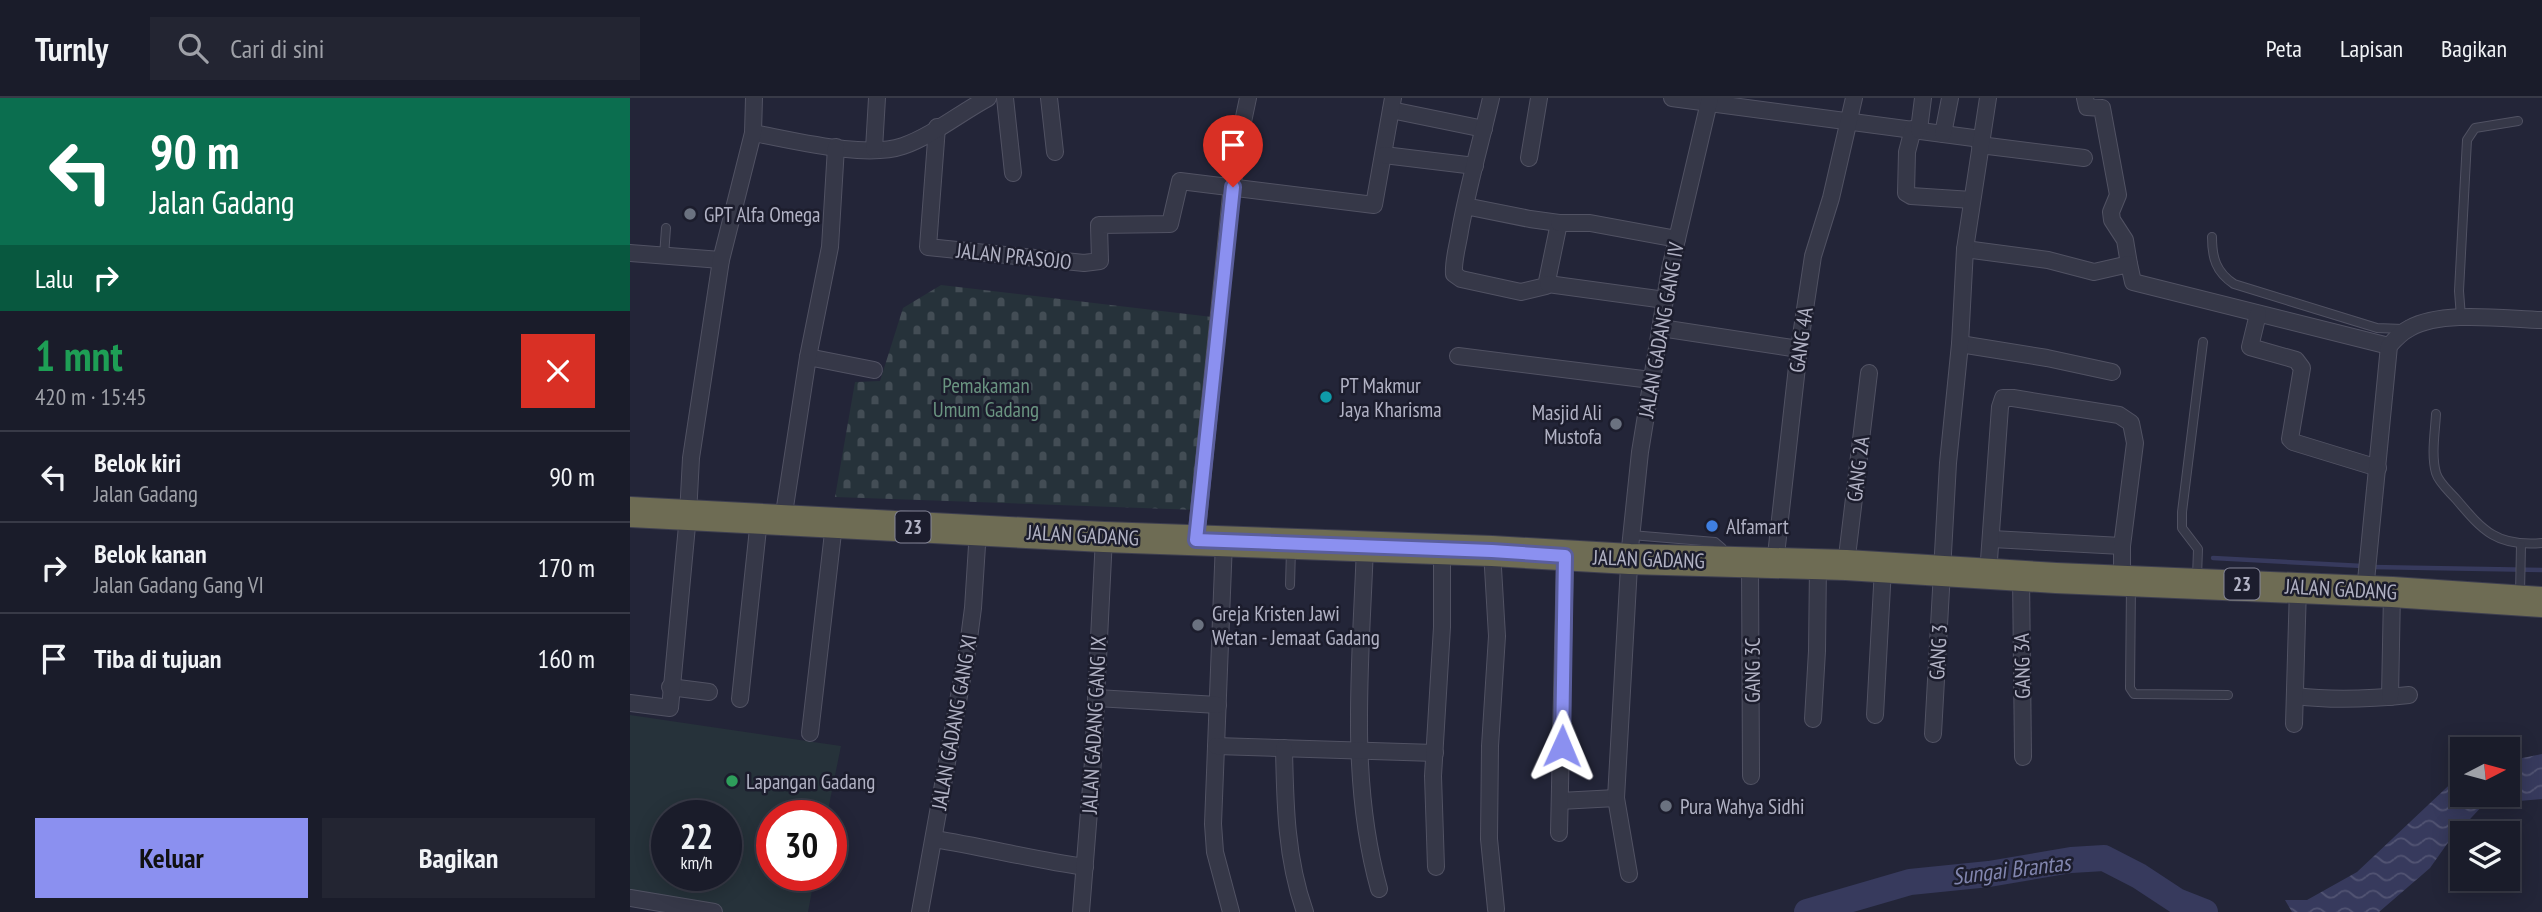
<!DOCTYPE html>
<html lang="id">
<meta charset="utf-8">
<style>
body{margin:0;font-family:"PT Sans Narrow",sans-serif;background:#232532;color:#f1f3f6;height:100vh;display:flex;flex-direction:column;font-size:26px;white-space:nowrap}
*{box-sizing:border-box;margin:0}
p{font-size:23px;color:#9fa1a8}
.icon{flex:none;width:38px;height:38px;fill:none;stroke:currentColor;stroke-width:2;stroke-linecap:round;stroke-linejoin:round}
.map{position:relative;flex:1;overflow:hidden}
.panel{display:flex;flex-direction:column;background:#1a1c2a;width:630px}
.panel>*{flex:none}
.hud{background:#0b6e4f;color:#fff;overflow:hidden}
.needle{width:46px;rotate:84deg}
.tools{position:absolute;left:1820px;top:639px;display:grid;gap:14px}
.tools a{display:grid;place-items:center;width:70px;height:70px;border-radius:0px;background:#1a1c2a;box-shadow:0 4px 18px #0003,0 0 0 2px #383a47;font-size:35px}
.speed{position:absolute;left:21px;top:702px;display:flex;gap:14px;font-size:35px;font-weight:700;text-align:center}
.speed>*{display:grid;place-content:center;width:91px;height:91px;border-radius:50%;background:#1a1c2a;box-shadow:0 4px 18px #0003,0 0 0 2px #383a47;line-height:1}
.speed small{font-size:18px;font-weight:400}
.speed .limit{border:10px solid #d22;background:#fff;color:#111}
.pin{position:absolute;display:grid;place-items:center;width:60px;height:60px;color:#fff;margin:-72px -30px;border-radius:50% 50% 50% 0;rotate:-45deg;box-shadow:0 0 7px #0007}
.pin .icon{rotate:45deg}
.me{position:absolute;width:77px;margin:-38px;rotate:1deg;stroke-linejoin:round;filter:drop-shadow(0 0 5px #0008)}
.turn{display:flex;align-items:center;gap:24px;height:147px;padding:0 35px;font-size:32px}
.turn .icon{width:91px;height:91px;stroke-width:2.5}
.turn b{display:block;font-size:49px;line-height:60px}
.then{display:flex;align-items:center;height:66px;padding:0 35px;background:#0003;gap:14px;font-size:26px}
.round{display:grid;place-items:center;flex:none;width:74px;height:74px;border-radius:0px;background:#232532}
.headline{display:flex;align-items:center;justify-content:space-between;height:119px;padding:0 35px}
h1{font-size:42px;font-weight:800;line-height:52px;color:#1e9e55}
.cta{display:flex;gap:14px;margin-top:auto;padding:14px 35px}
.cta a{flex:1;height:80px;border-radius:0px;background:#8b90f0;color:#111;font-size:28px;font-weight:800;line-height:80px;text-align:center}
.cta a+a{background:#232532;color:#f1f3f6}
ul{padding:0;list-style:none}
li{display:flex;align-items:center;gap:21px;height:91px;padding:0 35px;border-top:2px solid #383a47}
li div{flex:1}
li b{display:block;font-size:26px}
li em{font-style:normal}
header{display:flex;align-items:center;gap:42px;box-sizing:border-box;height:98px;padding:0 35px;background:#1a1c2a;border-bottom:2px solid #383a47}
header strong{font-size:33px}
nav{display:flex;gap:38px;margin-inline-start:auto;font-size:24px}
.search{width:490px;height:63px;background:#232532;display:flex;align-items:center;gap:18px;box-sizing:border-box;padding:0 24px;border-radius:0px;color:#9fa1a8;font-size:26px}
main{display:flex;flex:1;min-height:0}
.map>svg:first-child{display:block}
.cemetery{fill:url(#cemetery-stones)}
.pitch{fill:#26323a;fill-rule:evenodd}
.water{fill:url(#water-waves)}
.lines{fill:none;stroke-linecap:round;stroke-linejoin:round}
.stream{stroke:#373a5d;stroke-width:4.5}
.river{stroke:#373a5d;stroke-width:26}
.lane-casing{stroke:#515263;stroke-width:10}
.street-casing{stroke:#515263;stroke-width:18}
.highway-casing{stroke:#3e3f50;stroke-width:32}
.lane{stroke:#363848;stroke-width:8}
.street{stroke:#363848;stroke-width:16}
.highway{stroke:#6e6c54;stroke-width:30}
.route-casing{stroke:#5a5e9c;stroke-width:18}
.route{stroke:#8b90f0;stroke-width:12}
.worship-dot{fill:#6b7280;stroke:#1c1d2d;stroke-width:2.5}
.culture-dot{fill:#0f9aa8;stroke:#1c1d2d;stroke-width:2.5}
.shop-dot{fill:#3f7fe0;stroke:#1c1d2d;stroke-width:2.5}
.leisure-dot{fill:#2e9e5b;stroke:#1c1d2d;stroke-width:2.5}
.labels{text-anchor:middle;dominant-baseline:central;stroke-width:5;stroke-linejoin:round;paint-order:stroke}
.shield{fill:#1c1d2d;stroke:#848597;stroke-width:2}
.shield-label{font-size:19px;font-weight:bold;fill:#b1b2c4}
.poi-label{font-size:21px;fill:#b1b2c4;stroke:#1c1d2d;text-anchor:start}
.street-label{font-size:21px;fill:#b1b2c4;stroke:#1c1d2d}
.park-label{font-size:21px;fill:#6a9481;stroke:#1c1d2d}
.water-label{font-size:23px;font-style:italic;fill:#8286af;stroke:#1c1d2d}
</style>
<header>
<strong>Turnly</strong>
<div class="search"><svg class="icon" aria-label="search" viewBox="0 0 24 24"><circle cx="10" cy="10" r="6"/><path d="M15 15l6 6"/></svg>Cari di sini</div>
<nav><a>Peta</a><a>Lapisan</a><a>Bagikan</a></nav>
</header>
<main>
<section class="panel">
<div class="hud">
<div class="turn"><svg class="icon" aria-label="left" viewBox="0 0 24 24"><path d="M17 20v-9H6M10 6l-5 5 5 5"/></svg><div><b>90 m</b>Jalan Gadang</div></div>
<div class="then">Lalu<svg class="icon" aria-label="right" viewBox="0 0 24 24"><path d="M7 20v-9h11M14 6l5 5-5 5"/></svg></div>
</div>
<div class="headline"><div><h1>1 mnt</h1><p>420 m · 15:45</p></div><a class="round" style="background:#d93025;color:#fff"><svg class="icon" aria-label="close" viewBox="0 0 24 24"><path d="M6 6l12 12M18 6L6 18"/></svg></a></div>
<ul>
<li><svg class="icon" aria-label="left" viewBox="0 0 24 24"><path d="M17 20v-9H6M10 6l-5 5 5 5"/></svg><div><b>Belok kiri</b><p>Jalan Gadang</p></div><em>90 m</em></li>
<li><svg class="icon" aria-label="right" viewBox="0 0 24 24"><path d="M7 20v-9h11M14 6l5 5-5 5"/></svg><div><b>Belok kanan</b><p>Jalan Gadang Gang VI</p></div><em>170 m</em></li>
<li><svg class="icon" aria-label="arrive" viewBox="0 0 24 24"><path d="M6 21V4h12l-3 4 3 4H6"/></svg><div><b>Tiba di tujuan</b></div><em>160 m</em></li>
</ul>
<div class="cta"><a>Keluar</a><a>Bagikan</a></div>
</section>
<div class="map">
<svg width="1912" height="814" viewBox="0 0 1912 814">
<defs>
<pattern id="cemetery-stones" width="16" height="16" patternUnits="userSpaceOnUse" patternTransform="scale(1.75)"><rect width="16" height="16" fill="#26323a"/><path d="M2 7V4a2 2 0 0 1 4 0v3zM10 15v-3a2 2 0 0 1 4 0v3z" fill="#434d55"/></pattern>
<pattern id="water-waves" width="16" height="10" patternUnits="userSpaceOnUse" patternTransform="scale(1.75)"><rect width="16" height="10" fill="#373a5d"/><path d="M0 5q4-4 8 0t8 0" fill="none" stroke="#525473"/></pattern>
</defs>
<rect width="100%" height="100%" fill="#232538"/>
<path class="cemetery" d="M311,187l271,32 -14,193 -363,-13 20,-115 25,-1 23,-73z"/>
<path class="pitch" d="M0,617l211,31 -14,69 -55,1v59h43l-7,37h-88l-90,-16zM37,718h59v59h-59z"/>
<path class="water" d="M1912,656v45l-58,5 -37,40 -17,24 -51,44h-87l-7,-12h22l50,-28 105,-99v21h46v-33z"/>
<g class="lines">
<g class="stream">
<path d="M1583,460l150,8"/>
<path d="M1741,469l171,3"/>
</g>
<path class="river" d="M1177,814l103,-30 79,-8 82,-14 33,-2 35,18 38,25 28,11"/>
<defs>
<g id="lane">
<path d="M1582,139c0,21 4,35 22,47l143,44 26,1"/>
<path d="M34,158l2,-28"/>
<path d="M1831,219l-2,-26 8,-151 8,-12 43,-7"/>
<path d="M1806,316c-1,19 -5,41 0,59 3,10 13,18 20,26 27,32 41,48 86,44"/>
<path d="M1001,437l84,7 7,6 -1,8"/>
<path d="M1567,479l1,-28 -16,-21v-16l21,-170"/>
<path d="M660,487l1,-36"/>
<path d="M1501,487l-1,103 4,6 94,1"/>
<path d="M1890,495l1,-48"/>
</g>
<g id="street">
<path d="M375,0l8,75"/>
<path d="M419,0l6,54"/>
<path d="M1042,0l309,41"/>
<path d="M1455,0l2,9 15,1 16,87 -7,17 1,8 13,20 4,24"/>
<path d="M761,12l93,19"/>
<path d="M307,29l-9,120 156,16 16,-2 -1,-36 71,-1 10,-43 194,24 19,-107"/>
<path d="M1283,31l-6,23 -1,41 5,3 61,4"/>
<path d="M1289,32l4,-32"/>
<path d="M123,35c40,7 112,26 150,13 29,-10 57,-33 85,-48"/>
<path d="M1313,36l7,-36"/>
<path d="M1350,47l104,13"/>
<path d="M244,51l3,-51"/>
<path d="M754,57l91,11"/>
<path d="M899,60l10,-60"/>
<path d="M835,108l65,13 29,4 -13,63 -25,6 -60,-13 -7,-5c-1,-14 4,-29 6,-43 8,-45 21,-89 31,-133"/>
<path d="M929,125h31l87,16"/>
<path d="M1335,151l83,11 46,12 35,-8 4,18 256,64"/>
<path d="M0,155l91,7"/>
<path d="M918,186l117,16"/>
<path d="M1628,216l-8,33 46,13 6,8 -12,71 3,3 85,26"/>
<path d="M1031,230l138,21"/>
<path d="M1330,246l87,14 65,14"/>
<path d="M828,258l193,24"/>
<path d="M178,259l66,13"/>
<path d="M153,422l25,-163 22,-110 6,-100"/>
<path d="M1362,441l130,7"/>
<path d="M566,442l35,-345 9,-59 8,-38"/>
<path d="M594,443l-11,283 2,28 16,60"/>
<path d="M735,448c-4,114 -17,232 14,343"/>
<path d="M862,453l5,85 -7,110 -1,93 7,70"/>
<path d="M1120,466l1,212"/>
<path d="M1145,466l24,-215 14,-93 18,-58 23,-100"/>
<path d="M1216,467l23,-192"/>
<path d="M1358,476l12,-167 3,-9h10l106,17 12,8 4,20 -13,103v34"/>
<path d="M1391,478l2,181"/>
<path d="M1735,493l24,-245c6,-7 13,-14 21,-18 32,-18 95,-9 132,-8"/>
<path d="M40,589l39,5"/>
<path d="M1666,598c39,5 75,3 113,-1"/>
<path d="M1760,599l2,-105"/>
<path d="M466,600l122,7"/>
<path d="M110,601l19,-180"/>
<path d="M0,605l40,5 18,-193 3,-57 30,-198 32,-127 1,-35"/>
<path d="M1245,617l8,-147"/>
<path d="M1183,621l4,-68 1,-86"/>
<path d="M1664,626l4,-137"/>
<path d="M180,635l24,-209"/>
<path d="M1303,636l15,-271 12,-119 5,-95 23,-151"/>
<path d="M586,648l219,7"/>
<path d="M654,650c1,55 2,111 21,164"/>
<path d="M930,703l56,-3"/>
<path d="M929,735l6,-277"/>
<path d="M304,741c51,8 100,21 151,28"/>
<path d="M806,769l-3,-91 9,-149v-77"/>
<path d="M999,776l-13,-76 14,-250 10,-96 30,-183 40,-171"/>
<path d="M0,800l84,14"/>
<path d="M290,814l48,-266 5,-38 5,-78"/>
<path d="M451,814l12,-151 11,-224"/>
</g>
<path id="highway" d="M0,414l474,25 388,14 138,8 216,6 210,13 336,14 150,10"/>
</defs>
<use href="#lane" class="lane-casing"/>
<use href="#street" class="street-casing"/>
<use href="#highway" class="highway-casing"/>
<use href="#lane" class="lane"/>
<use href="#street" class="street"/>
<use href="#highway" class="highway"/>
</g>
<g class="lines">
<defs>
<path id="route" d="M603,89l-37,353 296,11 73,5 -3,190"/>
</defs>
<use href="#route" class="route-casing"/>
<use href="#route" class="route"/>
</g>
<g class="worship-dot">
<circle cx="60" cy="116" r="7"/>
<circle cx="986" cy="326" r="7"/>
<circle cx="568" cy="527" r="7"/>
<circle cx="1036" cy="708" r="7"/>
</g>
<circle class="culture-dot" cx="696" cy="299" r="7"/>
<circle class="shop-dot" cx="1082" cy="428" r="7"/>
<circle class="leisure-dot" cx="102" cy="683" r="7"/>
<g class="labels">
<g class="shield">
<rect x="265.5" y="413.5" width="35" height="31" rx="5"/>
<rect x="1594.5" y="470.5" width="35" height="31" rx="5"/>
</g>
<g class="shield-label">
<text x="283" y="429">23</text>
<text x="1612" y="486">23</text>
</g>
<g class="poi-label">
<text x="74" y="116">GPT Alfa Omega</text>
<text x="710" y="287">PT Makmur<tspan x="710" dy="24">Jaya Kharisma</tspan></text>
<text x="972" y="314" text-anchor="end">Masjid Ali<tspan x="972" dy="24">Mustofa</tspan></text>
<text x="1096" y="428">Alfamart</text>
<text x="582" y="515">Greja Kristen Jawi<tspan x="582" dy="24">Wetan - Jemaat Gadang</tspan></text>
<text x="116" y="683">Lapangan Gadang</text>
<text x="1050" y="708">Pura Wahya Sidhi</text>
</g>
<g class="street-label">
<text transform="translate(384 158) rotate(6)">JALAN PRASOJO</text>
<text transform="translate(1031 232) rotate(-80)">JALAN GADANG GANG IV</text>
<text transform="translate(1171 242) rotate(-82)">GANG 4A</text>
<text transform="translate(1228 371) rotate(-83)">GANG 2A</text>
<text transform="translate(453 437) rotate(3)">JALAN GADANG</text>
<text transform="translate(1019 461) rotate(2)">JALAN GADANG</text>
<text transform="translate(1711 491) rotate(3)">JALAN GADANG</text>
<text transform="translate(1308 554) rotate(-87)">GANG 3</text>
<text transform="translate(1392 568) rotate(-91)">GANG 3A</text>
<text transform="translate(1122 572) rotate(-90)">GANG 3C</text>
<text transform="translate(324 624) rotate(-80)">JALAN GADANG GANG XI</text>
<text transform="translate(464 627) rotate(-87)">JALAN GADANG GANG IX</text>
</g>
<g class="park-label">
<text x="356" y="287">Pemakaman<tspan x="356" dy="24">Umum Gadang</tspan></text>
</g>
<g class="water-label">
<text transform="translate(1381 771) rotate(-7)">Sungai Brantas</text>
</g>
</g>
</svg>
<div class="tools">
<a><svg class="needle" viewBox="-14 -14 28 28"><path d="M0-13l5 13h-10z" fill="#e53935"/><path d="M0 13l5-13h-10z" fill="#9fa1a8"/></svg></a>
<a><svg class="icon" aria-label="layers" viewBox="0 0 24 24"><path d="M12 4l9 5-9 5-9-5zM3 14l9 5 9-5"/></svg></a>
</div>
<div class="speed"><div>22<small>km/h</small></div><div class="limit">30</div></div>
<div class="pin" style="left:603px;top:89px;background:#d93025"><svg class="icon" aria-label="arrive" viewBox="0 0 24 24"><path d="M6 21V4h12l-3 4 3 4H6"/></svg></div>
<svg class="me" style="left:932px;top:648px" viewBox="-20 -20 40 40"><path d="M0-17L14 15 0 8-14 15z" fill="#8b90f0" stroke="#fff" stroke-width="4"/></svg>
</div>
</main>
